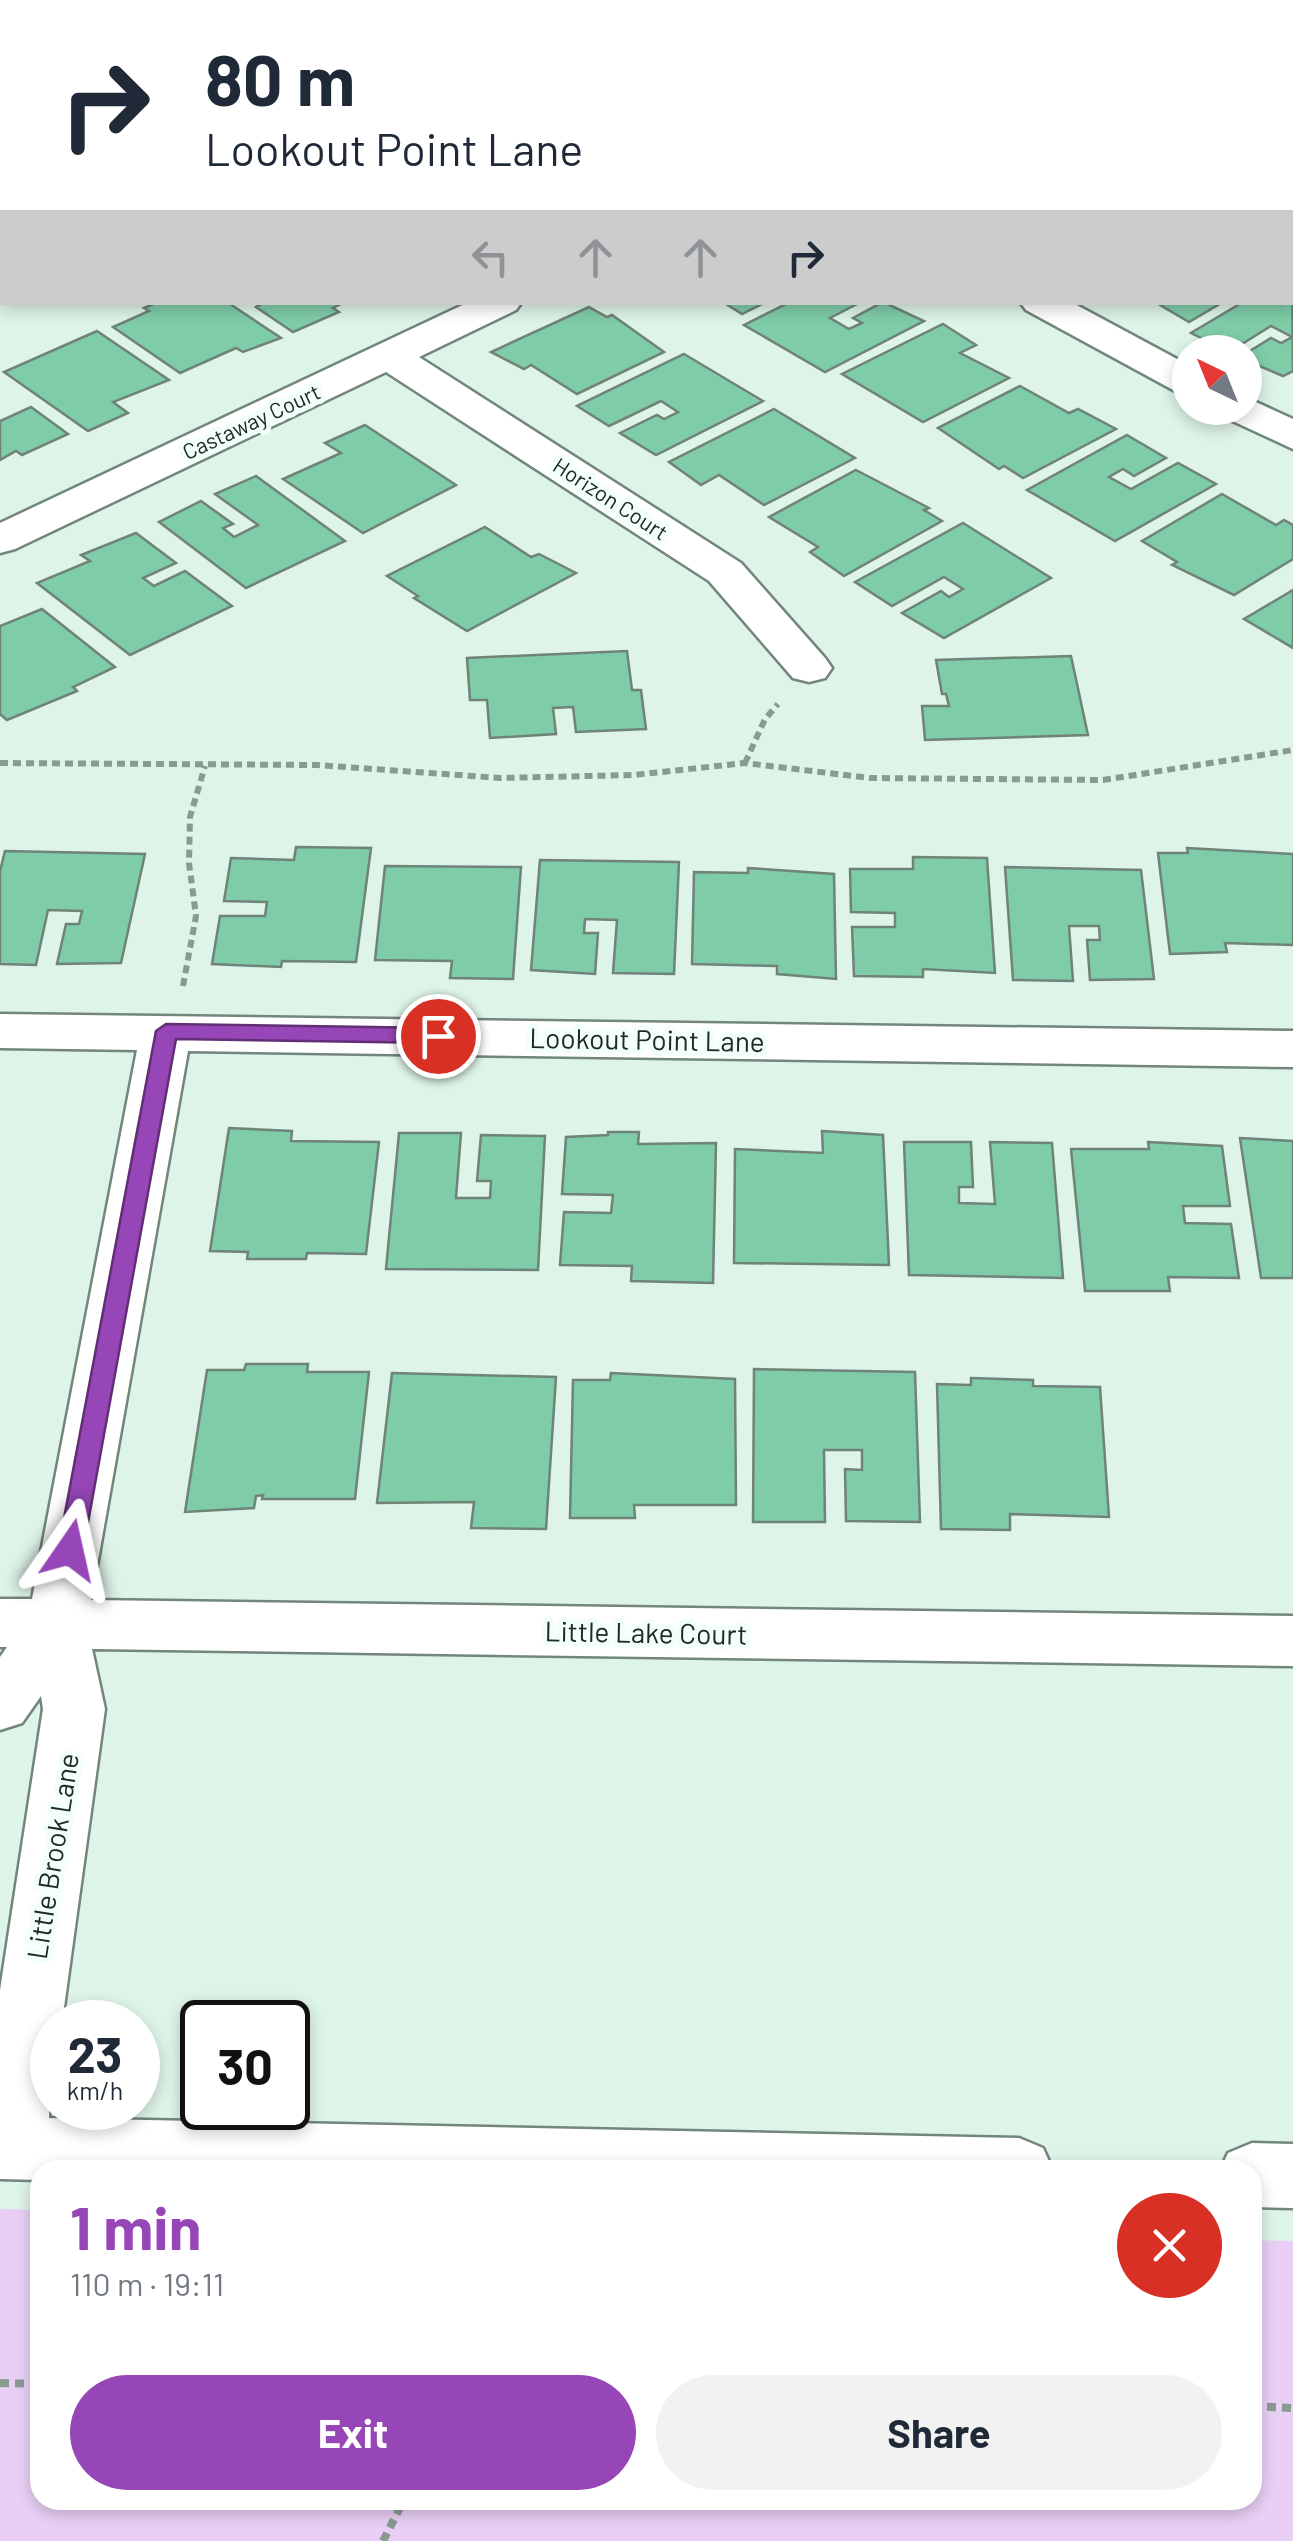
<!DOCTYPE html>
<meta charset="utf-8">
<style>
body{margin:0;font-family:Barlow,sans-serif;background:#f2f2f3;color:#1f2937;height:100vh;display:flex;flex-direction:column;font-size:38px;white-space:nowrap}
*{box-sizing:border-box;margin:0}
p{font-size:32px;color:#747a83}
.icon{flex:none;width:55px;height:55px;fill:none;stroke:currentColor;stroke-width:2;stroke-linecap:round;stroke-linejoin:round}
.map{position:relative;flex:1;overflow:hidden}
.panel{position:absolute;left:30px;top:2160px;width:1232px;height:350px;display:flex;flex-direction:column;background:#fff;border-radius:30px;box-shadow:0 5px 15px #0003}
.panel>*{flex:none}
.top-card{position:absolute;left:0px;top:0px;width:1295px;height:305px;box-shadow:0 5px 15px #0003;background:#fff;color:#1f2937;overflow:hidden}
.needle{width:65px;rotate:317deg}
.fabs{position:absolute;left:1172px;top:335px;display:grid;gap:20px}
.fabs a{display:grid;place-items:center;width:90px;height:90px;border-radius:50%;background:#fff;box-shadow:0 5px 15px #0003;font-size:50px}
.speed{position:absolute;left:30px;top:2000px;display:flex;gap:20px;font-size:50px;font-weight:700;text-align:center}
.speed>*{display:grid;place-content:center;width:130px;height:130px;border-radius:50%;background:#fff;box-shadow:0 5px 15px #0003;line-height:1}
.speed small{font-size:25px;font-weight:400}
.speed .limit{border:5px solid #111;border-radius:15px;background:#fff;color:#111}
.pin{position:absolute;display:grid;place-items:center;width:85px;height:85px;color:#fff;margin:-42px;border:5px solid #fff;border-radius:50%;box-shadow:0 2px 10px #0007}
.me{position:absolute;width:110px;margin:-55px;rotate:11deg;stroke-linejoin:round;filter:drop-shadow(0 0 8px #0008)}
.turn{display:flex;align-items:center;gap:35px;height:210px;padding:0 40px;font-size:45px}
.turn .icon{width:130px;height:130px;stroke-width:2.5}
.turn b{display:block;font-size:70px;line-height:85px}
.lanes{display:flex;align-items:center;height:95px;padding:0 40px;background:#0003;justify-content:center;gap:50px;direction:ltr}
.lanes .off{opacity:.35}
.round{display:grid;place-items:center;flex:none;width:105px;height:105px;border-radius:52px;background:#f2f2f3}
.summary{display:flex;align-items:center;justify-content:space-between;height:170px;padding:0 40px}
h1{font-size:60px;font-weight:700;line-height:75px;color:#9646b6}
.primary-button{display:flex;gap:20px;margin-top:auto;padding:20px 40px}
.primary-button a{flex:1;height:115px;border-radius:60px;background:#9646b6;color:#fff;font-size:40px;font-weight:700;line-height:115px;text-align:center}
.primary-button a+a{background:#f2f2f3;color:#1f2937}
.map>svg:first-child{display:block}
.green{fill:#e9cff5}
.building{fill:#7fcca8;stroke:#6f8379;stroke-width:2.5}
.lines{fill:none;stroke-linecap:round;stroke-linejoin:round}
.minor-casing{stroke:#72867c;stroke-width:5}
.path-far2{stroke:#899a91;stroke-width:5;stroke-dasharray:5 4;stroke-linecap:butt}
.path-far1{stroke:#899a91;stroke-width:6;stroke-dasharray:8 5;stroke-linecap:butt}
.path{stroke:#899a91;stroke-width:8;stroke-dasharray:9 6;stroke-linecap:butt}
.minor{fill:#fff;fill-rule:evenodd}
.route{fill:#9646b6;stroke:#622e76;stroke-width:2.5}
.labels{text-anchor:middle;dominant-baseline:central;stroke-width:10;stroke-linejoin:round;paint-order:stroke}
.far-street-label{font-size:22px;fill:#202924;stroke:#f1fff8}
.street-label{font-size:28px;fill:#202924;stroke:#f1fff8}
</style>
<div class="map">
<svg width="1293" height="2541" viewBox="0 0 1293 2541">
<rect width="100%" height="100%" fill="#def4e8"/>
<g class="green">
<path d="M797,0h390l6,2h-392z"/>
<path d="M0,2209l40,1v290h1212l1,-260 40,1v300h-1293z"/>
</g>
<g class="building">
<path d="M120,0h106l4,2h-109z"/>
<path d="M1292,288l1,83 -10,5 -38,-16v-6l26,-16 10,5 11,-6 -21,-11 -42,26 -38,-19 52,-31h49z"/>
<path d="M158,302h69l54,36 -38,14 -7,-4 -56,25 -67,-46 36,-16 -5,-3z"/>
<path d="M266,302h79l-12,6 6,4 -46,20 -37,-25z"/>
<path d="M723,302h43l-24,12z"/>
<path d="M790,302h71l-31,16 19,11 13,-6 -9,-5 30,-16 41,19 -99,51 -81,-47z"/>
<path d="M1155,302h68l-34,20z"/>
<path d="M589,307l18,10 5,-2 52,37 -87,42 -46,-29 -7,4 -33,-17z"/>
<path d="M943,324l33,21 -16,8 49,25 -86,44 -81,-48z"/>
<path d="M97,331l72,49 -56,22 15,11 -40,18 -84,-59z"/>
<path d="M684,354l79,47 -107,54 -36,-22 37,-18 7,4 14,-7 -17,-11 -52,25 -32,-20z"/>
<path d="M1020,386l49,27 9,-4 38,20 -93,49 -19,-12 -5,3 -61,-41z"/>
<path d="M31,407l37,27 -46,21 -6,-4 -16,9v-39z"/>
<path d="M774,409l81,49 -91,47 -45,-30 -18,10 -32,-23z"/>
<path d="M365,425l91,60 -93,48 -80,-54 58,-26 -16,-10z"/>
<path d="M1127,435l39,23 -32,18 -11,-7 -14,8 22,12 47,-26 38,21 -101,57 -88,-51z"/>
<path d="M856,470l73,38 -5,2 18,11 -98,55 -34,-24 8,-5 -49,-30z"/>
<path d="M256,476l89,65 -99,47 -87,-66 42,-21 32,23 -10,4 11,9 24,-12 -43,-31z"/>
<path d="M1222,494l54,31 8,-5 9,5v34l-59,36 -62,-30 5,-3 -35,-21z"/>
<path d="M963,523l88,55 -107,60 -42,-25 39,-22 8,6 14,-8 -19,-12 -52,29 -37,-24z"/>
<path d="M485,527l46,30 8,-3 37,19 -109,58 -53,-33 4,-2 -31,-20z"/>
<path d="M136,533l40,30 -33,15 11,8 31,-15 47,35 -102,49 -93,-72 53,-22 -9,-6z"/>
<path d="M1293,590v58l-49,-29z"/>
<path d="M42,609l73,58 -42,20 4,4 -70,29 -7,-6v-88z"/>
<path d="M627,651l5,39h9l5,39 -70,3 -3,-25 -20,1 3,26 -66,4 -3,-38h-17l-3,-42z"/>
<path d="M1071,656l17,79 -163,5 -3,-34h27l-3,-12h-4l-6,-34z"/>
<path d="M296,847l75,1 -15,114 -74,-1 -1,6 -69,-3 8,-48h45l2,-14 -43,-1 7,-43 63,2z"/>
<path d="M1187,848l106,6v91l-68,-2 2,9 -57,2 -12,-101h30z"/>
<path d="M5,851l140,3 -24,109 -64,1 9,-40h13l3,-13 -34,-1 -12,55 -36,-1v-93z"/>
<path d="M913,857l74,1 8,115 -72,-4v8l-69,-1 -2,-49h43v-14l-44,-1 -1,-43h63z"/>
<path d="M540,860l139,2 -5,112 -61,-1 4,-53 -32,-1 -1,14h14l-3,41 -64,-4z"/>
<path d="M385,866l136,1 -8,112 -63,-1 2,-17 -77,-1z"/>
<path d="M1005,867l136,3 13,109 -64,1 -3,-40h13l-1,-14h-30l4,55 -60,-1z"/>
<path d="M748,868l86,6 2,105 -59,-5v-8l-85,-2 2,-92 54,1z"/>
<path d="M229,1128l63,3 -1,10 88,1 -13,112 -59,-1 -1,6h-59l1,-7 -38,-1z"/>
<path d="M822,1131l61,4 6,130 -155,-2 1,-114 88,4z"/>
<path d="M608,1132h31l-1,12 78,-1 -3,140 -82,-2 1,-15 -72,-1 4,-53 47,1 2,-18 -51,-1 4,-57 42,-2z"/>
<path d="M399,1133h62l-5,65h34l1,-17h-14l4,-46 64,1 -7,134 -152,-1z"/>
<path d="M1240,1138l53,3v137h-32z"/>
<path d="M904,1142h67l2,45h-14v16l36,1 -5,-62 62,1 11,135 -154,-3z"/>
<path d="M1148,1142l74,4 8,60h-47l2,17 46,1 8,54 -71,-1 2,14h-85l-14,-142h78z"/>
<path d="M246,1364h62l-1,8h62l-14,127h-93l1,-4 -7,1 -2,12 -69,4 22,-142h37z"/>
<path d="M754,1369l161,3 5,150 -74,-1 -1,-52 17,1v-20h-38l1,72h-72z"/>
<path d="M392,1373l164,4 -10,152 -75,-1 3,-26 -97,1z"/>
<path d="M611,1373l124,6 1,126h-102l1,13h-65l3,-138h37z"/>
<path d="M971,1378l62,2v6l67,1 9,130 -99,-3v16l-69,-1 -4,-145 34,1z"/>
</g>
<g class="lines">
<defs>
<g id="minor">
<path d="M469,302h53l-6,8 -97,47 322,206 84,95 7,10 -7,10 -16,4 -16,-4 -84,-97 -323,-209 -371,177 -15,4v-30z"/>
<path d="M1020,302h51l119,64v28l-15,-3 -149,-81z"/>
<path d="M1245,397l48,22v30l-69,-32 -6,-9h27z"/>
<path d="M0,1014l1293,17v36l-1105,-16 -97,549 1202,16v50l-1201,-17 13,60 -43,313h-10l-3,96 970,20 24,10 10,22h-1013v10l-40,-1v-189l43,-281 -2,-13 -19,27 -22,7v-73l7,-10h-7v-48h32l105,-549 -137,-2z"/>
<path d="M1252,2143l41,1v64l-41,-1v-37h-32l8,-17z"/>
</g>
</defs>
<use href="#minor" class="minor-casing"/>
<g class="path-far2">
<path d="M1107,0l6,2"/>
<path d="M453,2l4,-2"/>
</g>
<g class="path-far1">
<path d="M0,763l317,2 183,13 134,-3 111,-12 125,15 233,2 190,-30"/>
<path d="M745,763l20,-44 13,-15"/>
<path d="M183,986l13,-70 -7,-53 1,-46 15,-51"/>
</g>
<g class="path">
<path d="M0,2383l40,1"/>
<path d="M1252,2406l41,2"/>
<path d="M383,2541l21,-41"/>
</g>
<use href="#minor" class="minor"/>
</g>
<path class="route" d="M166,1024l272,4 11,8 -11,7 -262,-4 -93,511 -4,7h-17l-4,-7 98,-519z"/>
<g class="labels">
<g class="far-street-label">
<text transform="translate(251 421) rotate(-25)">Castaway Court</text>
<text transform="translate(611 498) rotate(33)">Horizon Court</text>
</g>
<g class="street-label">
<text transform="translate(647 1039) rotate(1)">Lookout Point Lane</text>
<text transform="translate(646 1632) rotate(1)">Little Lake Court</text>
<text transform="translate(52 1856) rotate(-81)">Little Brook Lane</text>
</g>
</g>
</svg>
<div class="fabs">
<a><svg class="needle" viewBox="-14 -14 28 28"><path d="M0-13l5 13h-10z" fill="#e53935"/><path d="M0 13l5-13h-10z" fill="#747a83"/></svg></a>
</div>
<div class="speed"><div>23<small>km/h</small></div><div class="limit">30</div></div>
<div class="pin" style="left:438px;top:1036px;background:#d93025"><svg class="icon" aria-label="arrive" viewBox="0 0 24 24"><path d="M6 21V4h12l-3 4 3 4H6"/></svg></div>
<svg class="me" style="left:70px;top:1550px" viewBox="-20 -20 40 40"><path d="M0-17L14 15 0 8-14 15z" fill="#9646b6" stroke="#fff" stroke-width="4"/></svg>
<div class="top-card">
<div class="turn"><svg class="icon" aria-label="right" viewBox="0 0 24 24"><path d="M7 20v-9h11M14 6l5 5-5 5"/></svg><div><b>80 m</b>Lookout Point Lane</div></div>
<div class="lanes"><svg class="icon off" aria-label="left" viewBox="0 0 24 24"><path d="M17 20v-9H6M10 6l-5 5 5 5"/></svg><svg class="icon off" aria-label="ahead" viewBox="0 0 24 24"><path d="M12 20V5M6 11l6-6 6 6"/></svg><svg class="icon off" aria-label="ahead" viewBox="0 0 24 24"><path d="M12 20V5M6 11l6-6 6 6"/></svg><svg class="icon" aria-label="right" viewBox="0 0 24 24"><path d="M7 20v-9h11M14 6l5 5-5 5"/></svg></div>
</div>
<section class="panel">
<div class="summary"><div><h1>1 min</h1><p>110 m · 19:11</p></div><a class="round" style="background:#d93025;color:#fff"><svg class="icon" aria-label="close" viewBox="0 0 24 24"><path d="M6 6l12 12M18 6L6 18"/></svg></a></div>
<div class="primary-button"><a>Exit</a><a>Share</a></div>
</section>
</div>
